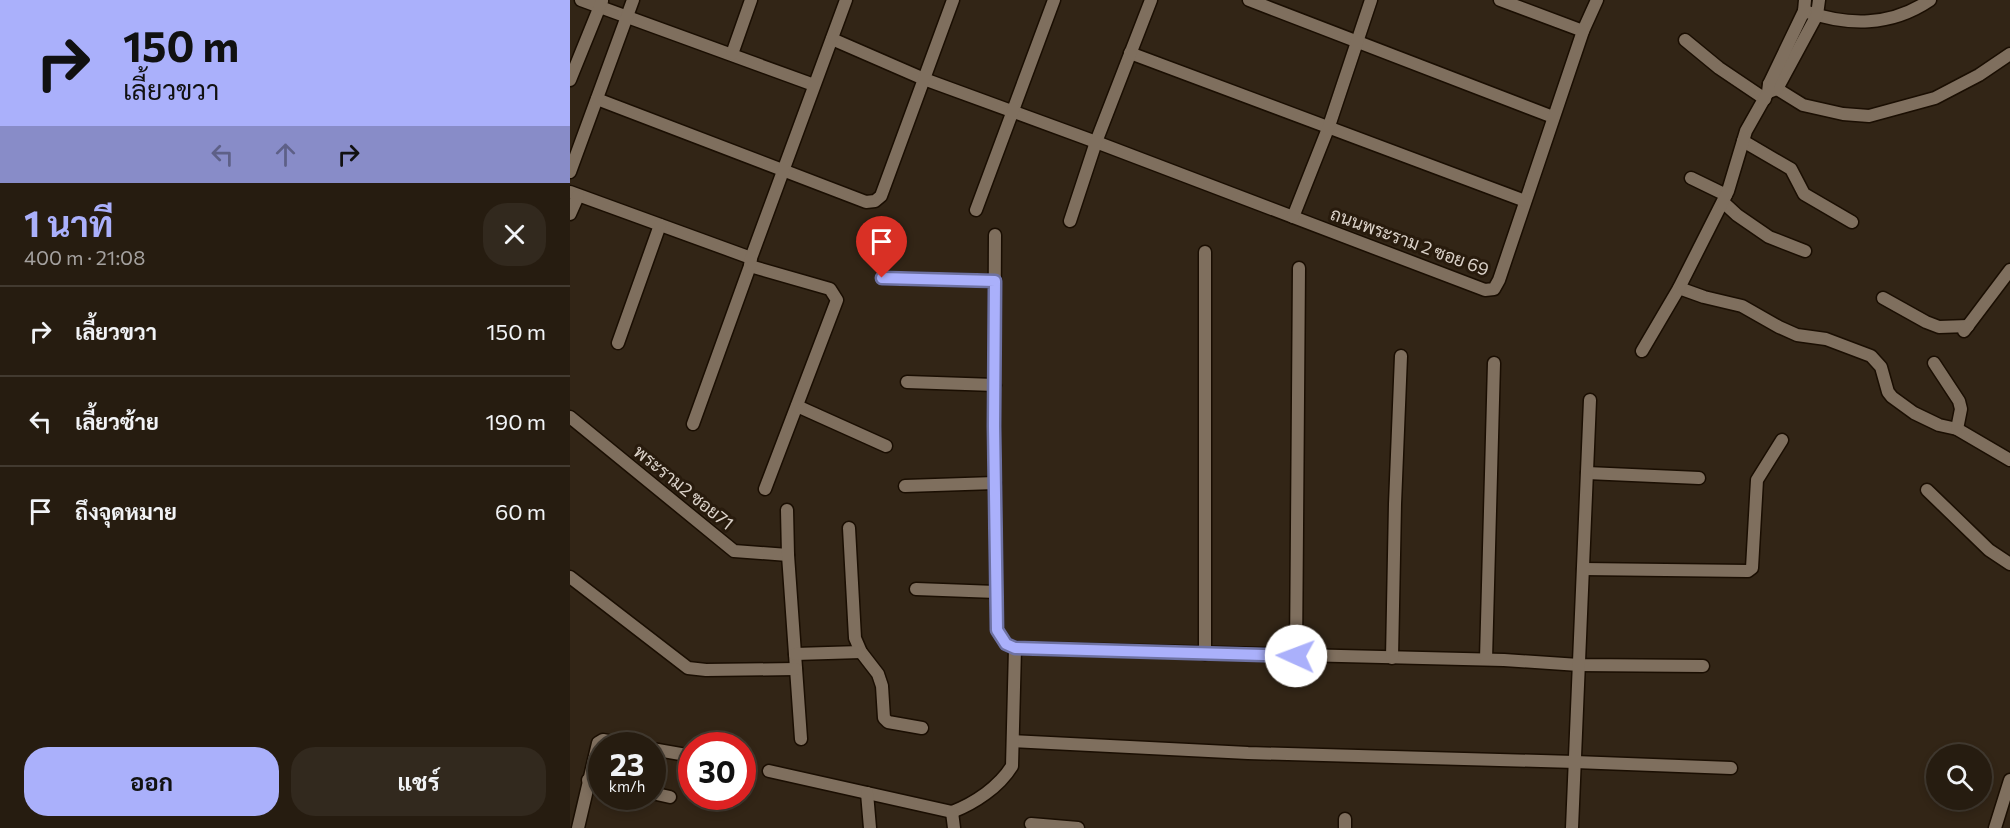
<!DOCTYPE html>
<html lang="th">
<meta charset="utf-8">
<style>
body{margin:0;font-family:Commissioner,Sarabun,sans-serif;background:#32291e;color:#f1f3f6;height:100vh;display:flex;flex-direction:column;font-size:22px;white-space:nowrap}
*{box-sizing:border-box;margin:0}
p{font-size:20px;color:#a4a19f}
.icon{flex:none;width:33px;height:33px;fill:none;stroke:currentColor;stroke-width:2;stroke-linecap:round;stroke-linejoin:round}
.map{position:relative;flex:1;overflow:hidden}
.panel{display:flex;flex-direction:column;background:#261c10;width:570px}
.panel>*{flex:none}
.banner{background:#aab0fb;color:#111;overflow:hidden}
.controls{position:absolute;left:1356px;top:744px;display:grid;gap:12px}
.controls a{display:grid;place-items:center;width:66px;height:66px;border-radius:50%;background:#261c10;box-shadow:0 3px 9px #0003,0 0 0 2px #423a30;font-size:30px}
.speed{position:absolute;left:18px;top:732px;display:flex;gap:12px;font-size:30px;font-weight:700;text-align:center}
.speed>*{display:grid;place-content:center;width:78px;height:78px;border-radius:50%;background:#261c10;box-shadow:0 3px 9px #0003,0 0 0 2px #423a30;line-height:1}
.speed small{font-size:15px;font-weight:400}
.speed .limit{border:9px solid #d22;background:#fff;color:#111}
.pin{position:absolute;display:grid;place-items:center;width:51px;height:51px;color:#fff;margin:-62px -26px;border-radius:50% 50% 50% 0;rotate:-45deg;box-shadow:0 0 6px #0007}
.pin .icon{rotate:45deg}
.me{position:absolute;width:66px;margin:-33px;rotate:272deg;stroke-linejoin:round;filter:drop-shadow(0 0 4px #0008)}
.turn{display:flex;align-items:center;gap:21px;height:126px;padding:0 24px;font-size:27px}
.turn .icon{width:78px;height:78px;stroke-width:2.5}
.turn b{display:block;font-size:42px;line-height:51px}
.lanes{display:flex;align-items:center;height:57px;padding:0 24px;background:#0003;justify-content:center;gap:30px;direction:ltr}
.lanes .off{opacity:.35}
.round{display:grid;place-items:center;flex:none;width:63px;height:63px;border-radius:24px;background:#32291e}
.head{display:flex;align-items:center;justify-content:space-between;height:102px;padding:0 24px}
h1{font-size:36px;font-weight:700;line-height:45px;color:#aab0fb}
.action{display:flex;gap:12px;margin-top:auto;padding:12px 24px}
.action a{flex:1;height:69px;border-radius:24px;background:#aab0fb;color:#111;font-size:24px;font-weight:700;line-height:69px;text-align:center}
.action a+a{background:#32291e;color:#f1f3f6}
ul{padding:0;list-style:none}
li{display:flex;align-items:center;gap:18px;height:90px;padding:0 24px;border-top:2px solid #423a30}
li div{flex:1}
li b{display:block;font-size:22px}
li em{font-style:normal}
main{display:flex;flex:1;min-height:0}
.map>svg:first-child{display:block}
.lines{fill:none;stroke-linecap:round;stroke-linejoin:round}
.street-casing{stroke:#1a0e02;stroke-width:15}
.street{stroke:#7f6f5e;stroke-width:12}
.route-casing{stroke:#6e72a3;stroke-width:15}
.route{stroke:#aab0fb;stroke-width:10}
.labels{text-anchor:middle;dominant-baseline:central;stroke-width:6;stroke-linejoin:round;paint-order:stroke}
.street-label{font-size:18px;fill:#dad1c8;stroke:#281b0d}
</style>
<main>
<section class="panel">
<div class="banner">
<div class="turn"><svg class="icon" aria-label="right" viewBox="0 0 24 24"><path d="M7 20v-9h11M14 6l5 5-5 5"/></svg><div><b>150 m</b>เลี้ยวขวา</div></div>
<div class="lanes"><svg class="icon off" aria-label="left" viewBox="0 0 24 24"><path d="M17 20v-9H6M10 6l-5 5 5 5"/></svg><svg class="icon off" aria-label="ahead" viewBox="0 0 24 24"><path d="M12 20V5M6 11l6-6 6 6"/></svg><svg class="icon" aria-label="right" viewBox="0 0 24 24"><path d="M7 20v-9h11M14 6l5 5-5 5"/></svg></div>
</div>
<div class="head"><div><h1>1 นาที</h1><p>400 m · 21:08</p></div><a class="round"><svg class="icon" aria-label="close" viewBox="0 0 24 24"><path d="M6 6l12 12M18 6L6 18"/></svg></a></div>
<ul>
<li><svg class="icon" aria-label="right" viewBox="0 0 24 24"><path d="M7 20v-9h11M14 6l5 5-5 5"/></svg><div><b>เลี้ยวขวา</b></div><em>150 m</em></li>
<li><svg class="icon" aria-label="left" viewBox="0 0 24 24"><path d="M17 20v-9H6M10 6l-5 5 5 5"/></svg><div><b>เลี้ยวซ้าย</b></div><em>190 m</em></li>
<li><svg class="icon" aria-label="arrive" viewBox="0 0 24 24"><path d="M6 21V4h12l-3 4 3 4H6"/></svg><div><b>ถึงจุดหมาย</b></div><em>60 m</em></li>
</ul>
<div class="action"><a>ออก</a><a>แชร์</a></div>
</section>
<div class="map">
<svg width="1440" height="828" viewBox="0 0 1440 828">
<rect width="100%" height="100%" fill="#322516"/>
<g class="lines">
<defs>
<g id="street">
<path d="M11,0l233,85"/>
<path d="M679,0l304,117"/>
<path d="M930,0l83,31"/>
<path d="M1234,11c44,15 86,16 126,-11"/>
<path d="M262,39l92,40 172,63 389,148 9,-1 5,-9 84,-249 14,-31"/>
<path d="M1115,40l34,28 46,31"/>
<path d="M560,53l395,148"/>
<path d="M162,54l19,-54"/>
<path d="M0,80l32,-79"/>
<path d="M1199,84l34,21 40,9 26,2 66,-18 44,-23 31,-21"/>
<path d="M1199,92l8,-3 40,-74 2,-15"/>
<path d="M27,99l269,103 9,-1 6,-5 72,-196"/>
<path d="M1173,141l48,28 13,25 48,28"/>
<path d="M0,172l63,-172"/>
<path d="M1121,178l35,17"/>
<path d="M0,192l181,66"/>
<path d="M1153,202l14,13 32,22 36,14"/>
<path d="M406,210l78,-210"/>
<path d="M0,214l8,-18"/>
<path d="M723,217l36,-91 42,-126"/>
<path d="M500,221l26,-79 55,-142"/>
<path d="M425,235l-1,191 3,204 9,14 9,4 489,12 75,5 124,1"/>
<path d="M635,252v402"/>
<path d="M180,266l80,23 7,11 -72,189"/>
<path d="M312,278l113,3"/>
<path d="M1109,288l25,9 38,9 37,21 18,8 29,4 45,17 10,11 7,25 4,5 22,16 25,12 18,4 53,31"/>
<path d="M1313,298l43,24 13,5 29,-1"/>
<path d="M1394,331l46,-61"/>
<path d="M48,343l42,-118"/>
<path d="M1072,351l37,-63 49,-97 18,-60 22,-39 1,-8 35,-73 1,-11"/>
<path d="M1364,363l25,38 2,8 -4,20"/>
<path d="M337,382l88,3"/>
<path d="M227,406l89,40"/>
<path d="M0,417l164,134 54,4"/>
<path d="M123,424l57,-158 1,-8 95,-258"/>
<path d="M1017,473l112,5"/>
<path d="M335,486l90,-3"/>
<path d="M1357,490l62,60 21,14"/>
<path d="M217,510l1,45 13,184"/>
<path d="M279,528l6,110 6,14 17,22 4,12 2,32 4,4 34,6"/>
<path d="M1013,569l165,2 4,-3 5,-88 25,-40"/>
<path d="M0,577l118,91 18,2 90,-1"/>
<path d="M346,589l80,3"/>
<path d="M225,654l66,-2"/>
<path d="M726,656l3,-388"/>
<path d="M822,658l3,-154 6,-148"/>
<path d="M916,659l8,-296"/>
<path d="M443,741l235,12 327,9 156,6"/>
<path d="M82,749l40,7"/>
<path d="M199,771l183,41c23,-9 47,-25 60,-46l3,-118"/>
<path d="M18,780l14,3"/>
<path d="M82,793l18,4"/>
<path d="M297,793l3,35"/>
<path d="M382,812l2,16"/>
<path d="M461,824l47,4"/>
<path d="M8,828l20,-85 5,-3 31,6"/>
<path d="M775,828v-9"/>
<path d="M1002,828l18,-428"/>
<path d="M1425,828l15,-48"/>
</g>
</defs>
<use href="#street" class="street-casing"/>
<use href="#street" class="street"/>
</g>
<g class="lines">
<defs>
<path id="route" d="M312,278l113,3 -1,145 3,204 9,14 9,4 281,8"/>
</defs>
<use href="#route" class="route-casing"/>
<use href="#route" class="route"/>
</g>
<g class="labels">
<g class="street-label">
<text transform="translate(840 241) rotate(20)">ถนนพระราม 2 ซอย 69</text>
<text transform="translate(114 487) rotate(39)">พระราม2 ซอย71</text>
</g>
</g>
</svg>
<div class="controls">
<a><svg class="icon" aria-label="search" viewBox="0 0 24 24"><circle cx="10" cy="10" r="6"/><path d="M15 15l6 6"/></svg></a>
</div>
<div class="speed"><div>23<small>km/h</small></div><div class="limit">30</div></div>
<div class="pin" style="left:312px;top:278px;background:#d93025"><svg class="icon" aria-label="arrive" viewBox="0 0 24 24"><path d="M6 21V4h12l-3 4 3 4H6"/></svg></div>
<svg class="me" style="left:726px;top:656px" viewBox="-20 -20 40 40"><circle r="19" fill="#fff"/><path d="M0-13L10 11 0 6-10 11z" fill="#aab0fb"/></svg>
</div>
</main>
